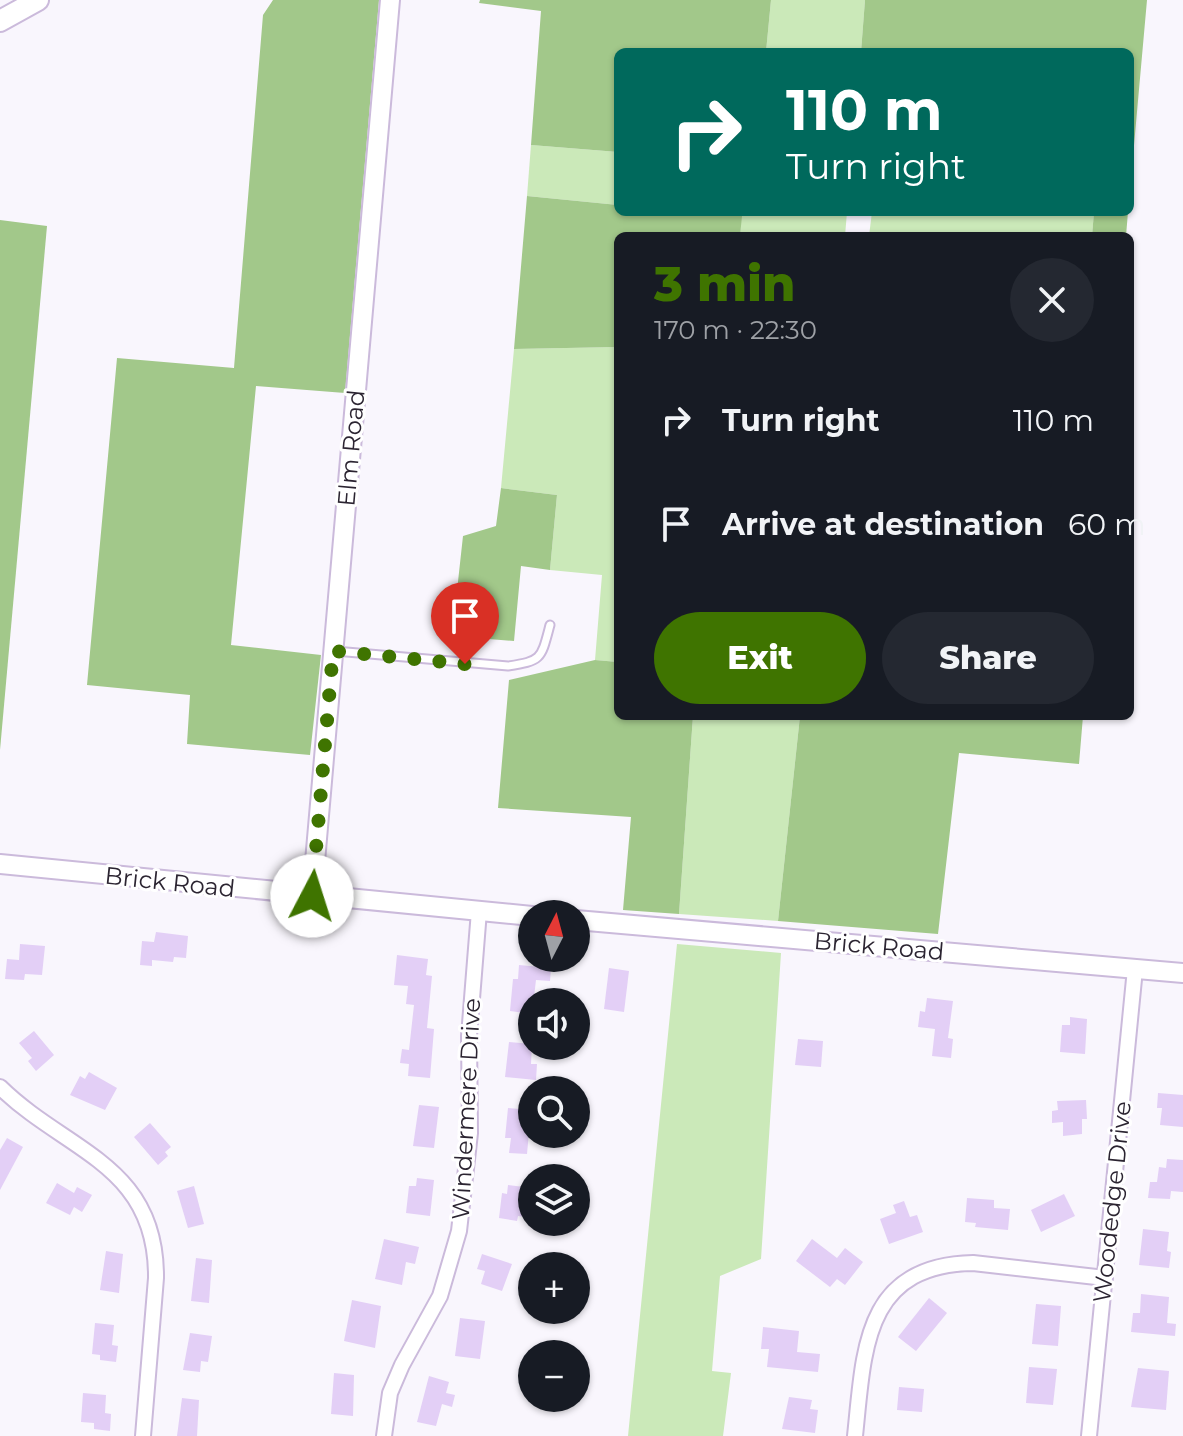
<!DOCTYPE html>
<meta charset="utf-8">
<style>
body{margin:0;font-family:Montserrat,sans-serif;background:#242831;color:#f1f3f6;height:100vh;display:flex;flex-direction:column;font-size:30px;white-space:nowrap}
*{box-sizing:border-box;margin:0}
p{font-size:26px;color:#9ea1a6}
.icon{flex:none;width:44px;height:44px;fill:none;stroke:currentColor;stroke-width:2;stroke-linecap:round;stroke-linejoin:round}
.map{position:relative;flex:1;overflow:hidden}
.sheet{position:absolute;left:614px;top:232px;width:520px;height:488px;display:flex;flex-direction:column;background:#171b24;border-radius:12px;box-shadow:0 2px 6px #0004}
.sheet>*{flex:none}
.top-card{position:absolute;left:614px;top:48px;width:520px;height:168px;border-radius:12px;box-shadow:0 2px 6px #0004;background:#00695c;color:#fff;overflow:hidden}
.needle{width:52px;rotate:6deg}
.controls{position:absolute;left:518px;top:900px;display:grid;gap:16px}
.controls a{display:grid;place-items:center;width:72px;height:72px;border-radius:50%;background:#171b24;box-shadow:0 2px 6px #0004;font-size:40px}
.pin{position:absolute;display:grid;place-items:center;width:68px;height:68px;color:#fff;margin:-82px -34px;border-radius:50% 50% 50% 0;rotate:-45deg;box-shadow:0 0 8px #0007}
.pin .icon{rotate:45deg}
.me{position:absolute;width:88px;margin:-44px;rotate:5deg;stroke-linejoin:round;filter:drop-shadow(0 0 6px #0008)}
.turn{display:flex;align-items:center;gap:28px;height:168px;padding:0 40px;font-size:36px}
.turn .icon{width:104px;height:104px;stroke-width:2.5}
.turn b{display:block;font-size:56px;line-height:68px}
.round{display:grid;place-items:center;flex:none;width:84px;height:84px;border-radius:42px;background:#242831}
.overview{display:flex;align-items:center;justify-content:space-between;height:136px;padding:0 40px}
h1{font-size:48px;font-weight:800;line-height:60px;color:#3f7400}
.action{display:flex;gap:16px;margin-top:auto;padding:16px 40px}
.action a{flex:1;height:92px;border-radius:48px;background:#3f7400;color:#fff;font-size:32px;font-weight:800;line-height:92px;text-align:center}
.action a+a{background:#242831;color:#f1f3f6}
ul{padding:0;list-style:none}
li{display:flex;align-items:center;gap:24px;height:104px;padding:0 40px}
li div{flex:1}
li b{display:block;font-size:30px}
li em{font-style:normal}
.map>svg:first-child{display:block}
.green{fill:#cbe9b9}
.forest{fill:#a2c88a}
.building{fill:#e3cff6}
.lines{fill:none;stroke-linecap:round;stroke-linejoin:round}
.lane-casing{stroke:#cbbadb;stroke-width:11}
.street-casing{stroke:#cbbadb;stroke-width:18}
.secondary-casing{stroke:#cbbadb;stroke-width:22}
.primary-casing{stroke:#cbbadb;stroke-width:24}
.lane{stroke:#fff;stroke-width:7}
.street{stroke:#fff;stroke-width:14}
.secondary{stroke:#fff;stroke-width:18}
.primary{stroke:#fff;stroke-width:20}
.route{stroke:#3f7400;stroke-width:14;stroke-dasharray:0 25.2}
.labels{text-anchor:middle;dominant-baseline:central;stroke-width:6;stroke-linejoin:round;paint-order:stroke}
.street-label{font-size:24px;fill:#2b2431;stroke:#fff}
</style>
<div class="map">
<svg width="1183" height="1436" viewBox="0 0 1183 1436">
<rect width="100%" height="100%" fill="#f9f6fd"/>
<g class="green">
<path d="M771,0h94l-4,52h-95z"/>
<path d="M531,145l87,7v53l-91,-9z"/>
<path d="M696,212h151l-2,24h-105l1,-20z"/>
<path d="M872,212h222l-2,24h-223z"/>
<path d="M618,347v315l-23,-2 7,-85 -52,-5 7,-75 -56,-7 13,-139z"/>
<path d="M693,716h107l-22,205 -99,-7z"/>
<path d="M677,944l104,9 -20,306 -41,17 -8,95 19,2 -8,63h-95z"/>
</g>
<g class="forest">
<path d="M273,0h106l-34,393 -89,-7 -25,259 90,10 -11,100 -123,-11 3,-49 -103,-10 30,-327 117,10 29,-353z"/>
<path d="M480,0h291l-5,52h-148v100l-87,-7 10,-134 -62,-8z"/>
<path d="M865,0h282l-17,190v-138h-269z"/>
<path d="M527,196l91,9v7h78l46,4 -2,20h-122v111l-104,2z"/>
<path d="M1094,212h34l-2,24h-34z"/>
<path d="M0,220l47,6 -47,524z"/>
<path d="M501,488l56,7 -7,75 -29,-4 -7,75 -62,-5 11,-100 33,-10z"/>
<path d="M595,660l23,2v54h75l-14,198 -56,-4 8,-93 -133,-9 11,-128z"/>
<path d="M800,716h283l-4,48 -120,-11 -21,181 -160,-13z"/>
</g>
<g class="building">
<path d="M156,932l32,4 -2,22 -12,-1 -1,5 -21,-2v6l-12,-1 2,-24 12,1z"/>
<path d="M20,944l25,2 -3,29 -17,-1 -1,6 -19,-1 2,-20 12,1z"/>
<path d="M397,955l31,4 -2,16 6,1 -5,52 7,1 -4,49 -22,-2 1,-12 -9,-1 2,-14 7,1 5,-45 -8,-1 2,-18 -14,-1z"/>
<path d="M519,965l32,3 -1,13 -14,-1 -4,34 -22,-3 3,-32h5z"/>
<path d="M609,968l20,3 -5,41 -20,-3z"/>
<path d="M927,998l26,3 -5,37 5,1 -2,19 -19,-2 3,-27 -17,-2 2,-16 5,1z"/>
<path d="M1070,1017l17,2 -2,35 -25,-2 2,-27h8z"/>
<path d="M34,1031l20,24 -18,16 -8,-10 4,-3 -13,-15z"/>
<path d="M798,1039l25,2 -2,26 -26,-2z"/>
<path d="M509,1042l23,2 -1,20h6l-1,16 -31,-3z"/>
<path d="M89,1072l28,16 -12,22 -35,-15 10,-19 5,3z"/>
<path d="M1158,1093l25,2v32l-23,-2 2,-17h-5z"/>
<path d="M1086,1100l1,19h-5v15l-19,2v-14l-11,1v-12l6,-1 -1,-9z"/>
<path d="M419,1105l20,2 -5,41 -21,-2z"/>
<path d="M508,1108l23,2 -4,44 -18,-1 2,-15h-6z"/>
<path d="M150,1123l21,24 -6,5 3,4 -10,9 -24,-28z"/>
<path d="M7,1138l16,9 -23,43v-40z"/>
<path d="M1167,1159l16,1v32l-12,-1 -1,8 -22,-1 2,-16h7l2,-15 7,1z"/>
<path d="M417,1178l17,2 -4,36 -24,-3 3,-27h7z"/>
<path d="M57,1183l17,10 3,-6 15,8 -10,17 -8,-5 -4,8 -24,-12z"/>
<path d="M508,1185l24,3 -1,30 -13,-2 -1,5 -18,-3 3,-25 5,1z"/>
<path d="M194,1186l10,38 -16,4 -11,-37z"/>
<path d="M1064,1194l11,22 -34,16 -10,-22z"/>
<path d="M967,1198l27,2v8l16,1 -2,21 -33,-3 1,-4 -11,-1z"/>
<path d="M904,1201l6,16 7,-2 6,17 -34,12 -9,-25 16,-6 -3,-8z"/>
<path d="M1143,1229l26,3 -2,19 4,1 -2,16 -30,-3z"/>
<path d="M384,1239l35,8 -4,17 -9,-2 -4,23 -27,-6z"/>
<path d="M812,1239l25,19 8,-10 18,14 -18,23 -8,-6 -7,8 -34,-26z"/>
<path d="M106,1251l17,3 -4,39 -19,-3z"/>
<path d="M482,1254l30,10 -10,27 -21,-7 4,-13 -8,-2z"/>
<path d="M196,1258l16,2 -3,43 -18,-2z"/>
<path d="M1141,1294l28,3 -2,26 9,1 -1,12 -44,-4 2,-19h7z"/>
<path d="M929,1298l18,15 -31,38 -18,-14z"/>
<path d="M352,1300l29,6 -6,42 -31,-7z"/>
<path d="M1036,1304l25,2 -3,40 -26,-2z"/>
<path d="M460,1318l25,3 -5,38 -25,-3z"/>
<path d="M95,1323l19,2 -2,20 6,1 -2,16 -16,-2v-5l-8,-1z"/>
<path d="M763,1327l36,4 -2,21 23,2 -2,18 -51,-5 2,-18h-8z"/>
<path d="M190,1333l22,3 -4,26 -7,-1 -1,11 -17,-2z"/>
<path d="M1029,1367l28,2 -4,36 -27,-2z"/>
<path d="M1138,1368l31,3 -3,39 -35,-3z"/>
<path d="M334,1373l20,2 -1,41 -22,-2z"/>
<path d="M429,1376l20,6 -3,11 9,2 -3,12 -10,-3 -6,22 -19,-4z"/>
<path d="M899,1387l25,2 -2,23 -25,-2z"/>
<path d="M83,1393l23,2 -1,18 6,1 -1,17 -16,-2v-6l-13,-1z"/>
<path d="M789,1397l23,3 -2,9 8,1 -3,23 -33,-4z"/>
<path d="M182,1398l17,2 -2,36h-20z"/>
</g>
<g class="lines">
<defs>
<path id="lane" d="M335,651l173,15c34,-5 33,-7 42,-41"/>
<g id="street">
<path d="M0,1087c66,65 157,77 156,191l-13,158"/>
<path d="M384,1436l6,-43 12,-28 38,-69 19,-65 11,-98 -1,-97 10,-125"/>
<path d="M855,1436c9,-85 8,-171 118,-173l132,15"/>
<path d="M1089,1436l46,-467"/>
</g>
<g id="secondary">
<path d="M0,864l532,52"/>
<path d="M312,896l78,-896"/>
<path d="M576,920l607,53"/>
</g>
<path id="primary" d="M0,21l38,-21"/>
</defs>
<use href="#lane" class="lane-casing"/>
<use href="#street" class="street-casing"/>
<use href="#secondary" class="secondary-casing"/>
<use href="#primary" class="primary-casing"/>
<use href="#lane" class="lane"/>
<use href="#street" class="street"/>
<use href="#secondary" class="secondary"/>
<use href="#primary" class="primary"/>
</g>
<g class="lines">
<path class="route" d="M312,896l21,-245 132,13"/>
</g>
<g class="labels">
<g class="street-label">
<text transform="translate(351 448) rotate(-85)">Elm Road</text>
<text transform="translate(170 882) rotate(6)">Brick Road</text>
<text transform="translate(879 946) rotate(5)">Brick Road</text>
<text transform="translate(466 1109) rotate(-87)">Windermere Drive</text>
<text transform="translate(1112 1202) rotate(-84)">Woodedge Drive</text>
</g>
</g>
</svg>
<div class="controls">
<a><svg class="needle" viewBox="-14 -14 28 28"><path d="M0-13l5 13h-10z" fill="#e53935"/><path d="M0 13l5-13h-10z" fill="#9ea1a6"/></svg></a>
<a><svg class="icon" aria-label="sound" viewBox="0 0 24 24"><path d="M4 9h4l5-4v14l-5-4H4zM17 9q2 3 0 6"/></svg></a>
<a><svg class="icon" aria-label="search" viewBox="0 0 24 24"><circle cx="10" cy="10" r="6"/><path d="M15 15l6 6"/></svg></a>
<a><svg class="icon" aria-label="layers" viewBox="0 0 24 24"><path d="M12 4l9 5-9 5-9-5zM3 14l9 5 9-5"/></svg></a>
<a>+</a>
<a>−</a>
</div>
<div class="pin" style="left:465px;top:664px;background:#d93025"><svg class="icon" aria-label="arrive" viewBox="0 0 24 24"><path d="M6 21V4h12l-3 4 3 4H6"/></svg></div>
<svg class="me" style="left:312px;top:896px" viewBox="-20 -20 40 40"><circle r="19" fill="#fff"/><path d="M0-13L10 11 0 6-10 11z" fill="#3f7400"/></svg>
<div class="top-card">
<div class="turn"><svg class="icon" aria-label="right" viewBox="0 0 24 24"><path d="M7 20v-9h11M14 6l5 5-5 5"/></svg><div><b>110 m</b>Turn right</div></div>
</div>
<section class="sheet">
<div class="overview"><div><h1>3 min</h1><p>170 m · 22:30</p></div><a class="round"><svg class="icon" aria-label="close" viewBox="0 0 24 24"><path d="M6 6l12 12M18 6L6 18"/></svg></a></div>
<ul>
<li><svg class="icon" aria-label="right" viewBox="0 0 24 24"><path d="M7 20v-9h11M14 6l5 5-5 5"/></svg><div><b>Turn right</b></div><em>110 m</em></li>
<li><svg class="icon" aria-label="arrive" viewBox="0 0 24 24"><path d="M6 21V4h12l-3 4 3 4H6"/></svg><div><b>Arrive at destination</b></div><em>60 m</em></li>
</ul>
<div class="action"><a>Exit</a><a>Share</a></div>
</section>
</div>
